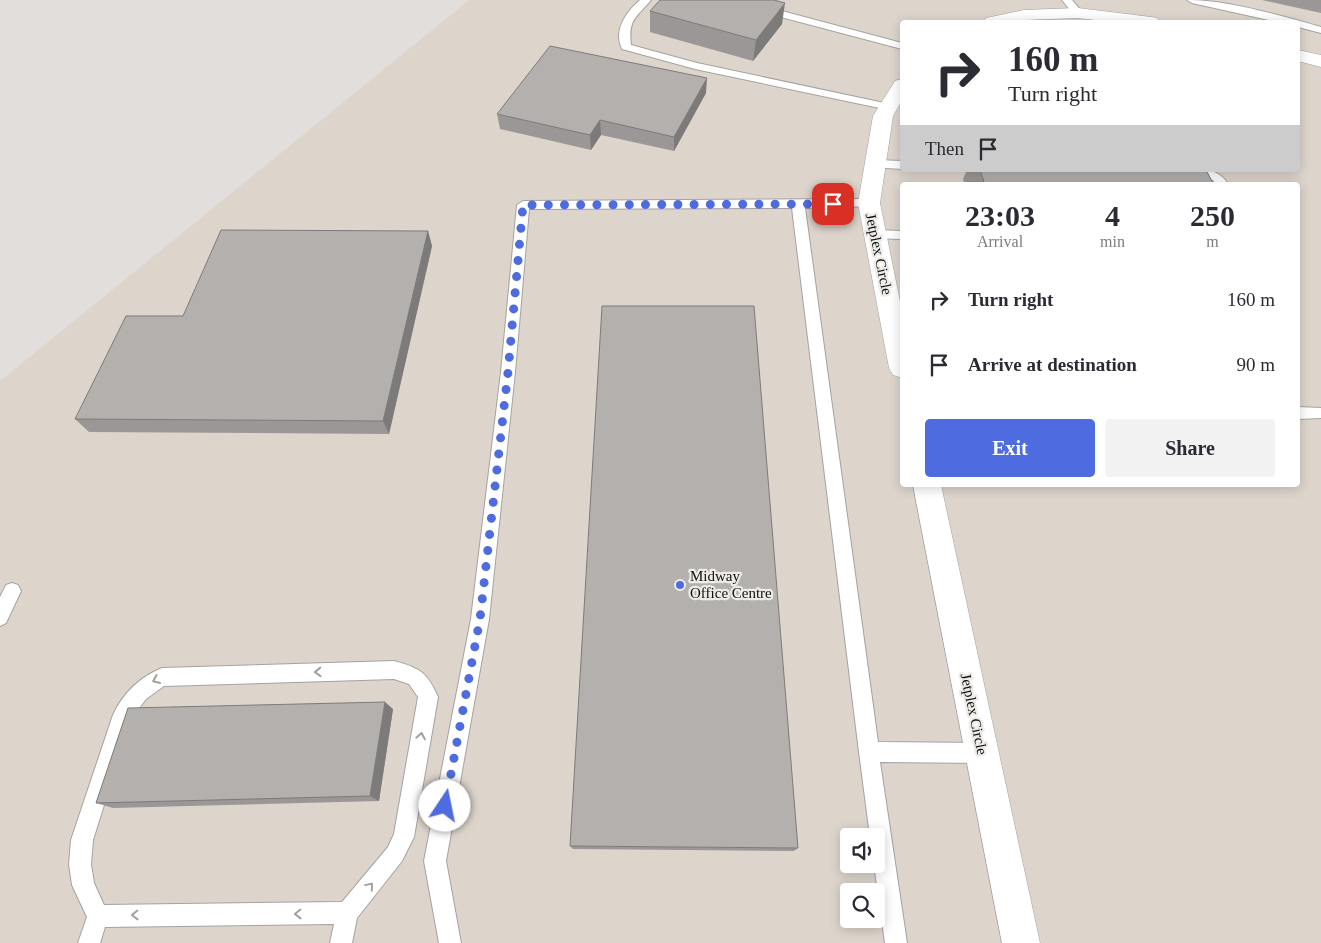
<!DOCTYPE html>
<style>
body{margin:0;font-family:Georgia,serif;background:#f2f2f3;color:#2b2b33;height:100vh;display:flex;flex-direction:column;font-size:19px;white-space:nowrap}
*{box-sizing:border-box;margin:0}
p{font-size:16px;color:#7c7c81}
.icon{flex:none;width:28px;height:28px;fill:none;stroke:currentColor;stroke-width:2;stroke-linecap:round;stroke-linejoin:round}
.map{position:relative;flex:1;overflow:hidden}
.side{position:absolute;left:900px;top:182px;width:400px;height:305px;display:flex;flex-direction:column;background:#fff;border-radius:5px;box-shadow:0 2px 12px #0003}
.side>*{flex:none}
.hud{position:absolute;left:900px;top:20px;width:400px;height:152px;border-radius:5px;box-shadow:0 2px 12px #0003;background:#fff;color:#2b2b33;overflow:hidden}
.buttons{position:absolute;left:840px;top:828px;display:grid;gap:10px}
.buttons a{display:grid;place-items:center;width:45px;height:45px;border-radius:5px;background:#fff;box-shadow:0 2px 12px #0003;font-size:25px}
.pin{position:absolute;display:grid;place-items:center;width:42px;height:42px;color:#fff;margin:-21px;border-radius:10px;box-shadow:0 2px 8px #0006}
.me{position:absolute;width:55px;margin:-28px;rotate:11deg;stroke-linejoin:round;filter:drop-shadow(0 0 4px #0008)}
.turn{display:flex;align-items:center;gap:18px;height:105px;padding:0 25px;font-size:22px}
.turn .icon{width:65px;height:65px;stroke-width:2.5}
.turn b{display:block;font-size:35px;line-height:42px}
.then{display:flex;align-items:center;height:48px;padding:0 25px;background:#0003;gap:10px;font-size:19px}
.eta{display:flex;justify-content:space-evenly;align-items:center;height:85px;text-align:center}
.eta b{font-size:30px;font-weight:700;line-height:35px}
.cta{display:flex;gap:10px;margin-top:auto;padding:10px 25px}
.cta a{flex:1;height:58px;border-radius:5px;background:#4e6ce0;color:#fff;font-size:20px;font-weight:700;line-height:58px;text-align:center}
.cta a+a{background:#f2f2f3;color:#2b2b33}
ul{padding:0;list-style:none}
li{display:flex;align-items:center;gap:15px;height:65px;padding:0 25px}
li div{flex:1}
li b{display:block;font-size:19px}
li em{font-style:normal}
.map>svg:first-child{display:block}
.built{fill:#ddd5cc;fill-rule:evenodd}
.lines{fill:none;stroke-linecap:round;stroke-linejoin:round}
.lane-casing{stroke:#a5a2a0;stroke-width:2}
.street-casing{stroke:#a5a2a0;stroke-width:1}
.lane{fill:#fff;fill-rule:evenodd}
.street{fill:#fff;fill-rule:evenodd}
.wall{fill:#9a9796}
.shaded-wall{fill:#7d7b7a}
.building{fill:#b3b0ae;stroke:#7d7b7a}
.oneway{stroke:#a0a09f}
.route{stroke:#4e6ce0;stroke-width:9;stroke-dasharray:0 16.2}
.poi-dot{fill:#4e6ce0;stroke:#eeece9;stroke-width:2}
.labels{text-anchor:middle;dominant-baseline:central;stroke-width:4.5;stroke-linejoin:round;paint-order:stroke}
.street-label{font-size:15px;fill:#121110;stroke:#eeece9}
.poi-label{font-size:15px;fill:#121110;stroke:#eeece9;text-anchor:start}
</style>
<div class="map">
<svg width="1321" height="943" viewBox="0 0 1321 943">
<rect width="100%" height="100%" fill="#e1dedc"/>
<path class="built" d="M469,0h852v943h-1321v-562zM902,22h396v148h-396zM902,185h396v300h-396zM849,836h27v28h-27zM849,891h27v28h-27z"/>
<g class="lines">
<defs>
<g id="lane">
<path d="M640,0h11c-15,18 -23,19 -20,45l66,18 192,41 6,3 -6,3 -194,-41 -73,-20c-9,-19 4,-37 18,-49z"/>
<path d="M723,0h17l162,43v6l-178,-47z"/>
<path d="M1062,0h10l11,13 -5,3 -4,-1z"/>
<path d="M1187,0c42,0 94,16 134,27v6l-23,-6v-5h-20l-86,-19z"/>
<path d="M875,160l27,1v8l-31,-2 -2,-3 2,-3z"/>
<path d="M1184,170c20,0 33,-3 45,15h-13l-3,-5 -27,-7z"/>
<path d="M869,199l5,1 1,3 -1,3 -69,2 73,534 104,1 7,3 3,7 -3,7 -7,3 -102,-1 27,181h-22l-11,-79h2v-28h-6l-11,-84 -67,-544 -263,1 -14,163 -26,247 -43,242 15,82h-22l-15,-82 47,-242 30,-247 16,-167 6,-4z"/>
<path d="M875,230l27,1v8l-32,-1 -2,-3 2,-3z"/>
<path d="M1298,407l23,1v10l-23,1z"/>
<path d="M12,583l6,2 3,6 -15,32 -6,3v-29l6,-12z"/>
<path d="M394,661c26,7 33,11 44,36l-24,140 -12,24 -45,57 -5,25h-22l4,-19 -229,3 -5,16h-22l9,-26 -15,-32 -3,-21 2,-24 42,-125c10,-22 27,-38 49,-47zM394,679l15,5 9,13 -24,137 -6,13 -46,55 -238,3 -10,-22 -3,-19 2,-24 38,-121 15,-20 18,-13z"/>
</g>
<g id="street">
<path d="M1078,8l73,9 6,1 3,4h-48l-34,-4 -54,2 -10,2h-31l3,-4 38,-8z"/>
<path d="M1298,50l23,5v12l-23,-6z"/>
<path d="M902,79v21l-9,16 -13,87 22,108v67l-9,-3 -4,-7 -31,-165 15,-87 22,-35z"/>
<path d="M913,485h28l99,458h-38z"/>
</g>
</defs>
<use href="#lane" class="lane-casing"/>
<use href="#street" class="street-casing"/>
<use href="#lane" class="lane"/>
<use href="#street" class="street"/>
</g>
<g class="wall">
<path d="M1262,0h59v13z"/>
<path d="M650,11l132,13 -29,37 -103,-29z"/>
<path d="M706,93l-32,58 -73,-16 -10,15 -91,-21 -3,-15z"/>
<path d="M967,170h239l8,15h-249l-2,-6z"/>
<path d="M428,231l4,15 -43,188 -300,-2 -14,-13 108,-103z"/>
<path d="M393,709l-14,92 -266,7 -17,-5z"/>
<path d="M570,846l228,2 -4,3 -221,-2z"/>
</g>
<g class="shaded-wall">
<path d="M785,3l-3,21 -29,37 3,-21z"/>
<path d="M707,78l-1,15 -32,58v-14z"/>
<path d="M600,120l1,15 -10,15 -1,-15z"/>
<path d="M428,231l4,15 -43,188 -6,-13z"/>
<path d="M385,702l8,7 -14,92 -9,-5z"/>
</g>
<g class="building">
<path d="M660,0h114l11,3 -29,37 -106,-29z"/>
<path d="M550,46l157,32 -33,59 -74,-17 -10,15 -93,-21z"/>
<path d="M980,170h226l8,15h-229z"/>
<path d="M221,230l207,1 -45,190 -308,-2 51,-103h57z"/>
<path d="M602,306h152l44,542 -228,-2z"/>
<path d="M385,702l-15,94 -274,7 32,-95z"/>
</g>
<defs><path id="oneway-chevron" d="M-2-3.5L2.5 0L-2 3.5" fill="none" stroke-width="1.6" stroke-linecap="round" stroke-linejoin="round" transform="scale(1.25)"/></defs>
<g class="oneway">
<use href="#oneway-chevron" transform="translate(318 672) rotate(178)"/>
<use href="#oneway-chevron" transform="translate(156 680) rotate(156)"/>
<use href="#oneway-chevron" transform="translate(421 736) rotate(-80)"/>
<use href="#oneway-chevron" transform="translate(370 886) rotate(-50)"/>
<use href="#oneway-chevron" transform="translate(298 914) rotate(179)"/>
<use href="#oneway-chevron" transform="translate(135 915) rotate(179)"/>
</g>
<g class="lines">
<path class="route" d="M445,806l35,-187 28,-247 15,-167 310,-1"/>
</g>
<circle class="poi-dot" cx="680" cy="585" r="5"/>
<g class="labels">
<g class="street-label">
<text transform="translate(879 254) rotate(78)">Jetplex Circle</text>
<text transform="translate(974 714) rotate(78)">Jetplex Circle</text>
</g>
<g class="poi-label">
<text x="690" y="576">Midway<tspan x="690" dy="17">Office Centre</tspan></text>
</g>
</g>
</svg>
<div class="buttons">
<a><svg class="icon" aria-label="sound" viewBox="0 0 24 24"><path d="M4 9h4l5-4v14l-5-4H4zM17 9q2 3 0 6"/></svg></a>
<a><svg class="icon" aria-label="search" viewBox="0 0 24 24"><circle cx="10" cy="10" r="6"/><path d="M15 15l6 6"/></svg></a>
</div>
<div class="pin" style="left:833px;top:204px;background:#d93025"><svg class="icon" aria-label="arrive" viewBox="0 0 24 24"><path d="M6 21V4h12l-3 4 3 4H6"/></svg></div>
<svg class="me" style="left:445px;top:806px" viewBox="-20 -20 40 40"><circle r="19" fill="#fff"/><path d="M0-13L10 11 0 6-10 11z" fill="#4e6ce0"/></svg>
<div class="hud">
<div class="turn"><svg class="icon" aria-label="right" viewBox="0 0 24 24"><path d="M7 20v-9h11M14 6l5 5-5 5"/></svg><div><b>160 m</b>Turn right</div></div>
<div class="then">Then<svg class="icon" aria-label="arrive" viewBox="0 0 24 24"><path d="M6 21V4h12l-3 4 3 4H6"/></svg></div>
</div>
<section class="side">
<div class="eta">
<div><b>23:03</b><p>Arrival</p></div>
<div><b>4</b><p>min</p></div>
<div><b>250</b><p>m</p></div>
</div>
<ul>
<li><svg class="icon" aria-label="right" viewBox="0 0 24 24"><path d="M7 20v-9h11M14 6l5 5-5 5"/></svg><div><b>Turn right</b></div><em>160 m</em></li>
<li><svg class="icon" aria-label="arrive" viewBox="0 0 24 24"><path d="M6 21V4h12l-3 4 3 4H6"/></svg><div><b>Arrive at destination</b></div><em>90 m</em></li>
</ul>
<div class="cta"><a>Exit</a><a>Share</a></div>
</section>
</div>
